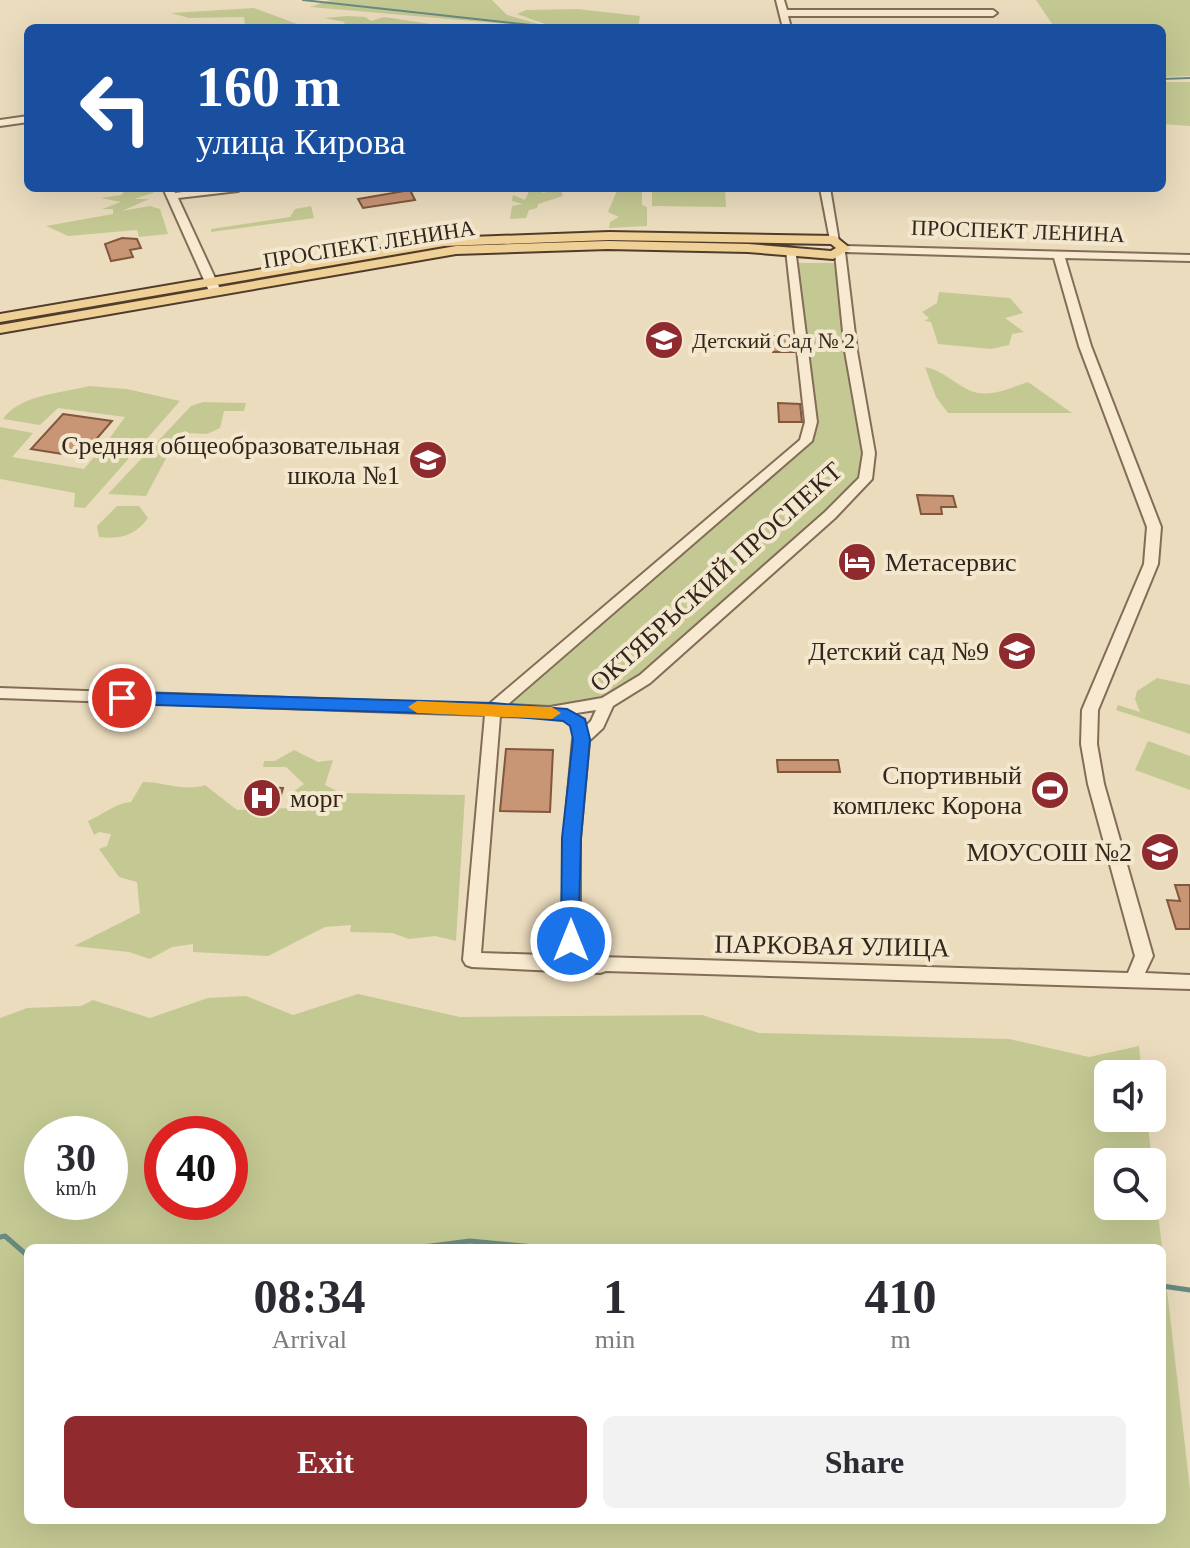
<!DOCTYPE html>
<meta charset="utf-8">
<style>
body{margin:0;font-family:Georgia,serif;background:#f2f2f3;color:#2b2b33;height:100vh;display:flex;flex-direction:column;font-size:30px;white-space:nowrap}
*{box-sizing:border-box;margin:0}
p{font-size:26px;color:#7c7c81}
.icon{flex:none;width:44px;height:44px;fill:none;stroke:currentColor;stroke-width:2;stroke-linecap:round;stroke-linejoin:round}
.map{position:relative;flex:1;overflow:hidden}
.sheet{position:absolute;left:24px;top:1244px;width:1142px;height:280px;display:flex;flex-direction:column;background:#fff;border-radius:12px;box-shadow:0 8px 32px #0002}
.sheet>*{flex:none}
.guide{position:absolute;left:24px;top:24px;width:1142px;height:168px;border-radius:12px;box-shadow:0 8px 32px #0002;background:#1a4fa0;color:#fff;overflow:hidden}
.controls{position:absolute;left:1094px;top:1060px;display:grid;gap:16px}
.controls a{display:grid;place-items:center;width:72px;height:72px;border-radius:12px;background:#fff;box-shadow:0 8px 32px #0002;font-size:40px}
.speed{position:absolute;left:24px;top:1116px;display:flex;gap:16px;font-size:40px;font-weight:700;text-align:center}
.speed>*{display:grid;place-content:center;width:104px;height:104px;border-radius:50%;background:#fff;box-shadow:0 8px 32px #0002;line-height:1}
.speed small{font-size:20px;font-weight:400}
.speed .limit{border:12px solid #d22;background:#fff;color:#111}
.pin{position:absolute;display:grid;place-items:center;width:68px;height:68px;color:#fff;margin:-34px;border:4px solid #fff;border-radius:50%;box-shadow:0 2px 8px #0007}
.me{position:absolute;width:88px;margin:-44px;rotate:0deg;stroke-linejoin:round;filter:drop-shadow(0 0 6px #0008)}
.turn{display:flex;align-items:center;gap:28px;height:168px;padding:0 40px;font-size:36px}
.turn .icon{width:104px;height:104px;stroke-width:2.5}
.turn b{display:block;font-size:56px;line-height:68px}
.eta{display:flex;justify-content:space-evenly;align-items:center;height:136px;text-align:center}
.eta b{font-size:48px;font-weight:700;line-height:56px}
.button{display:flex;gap:16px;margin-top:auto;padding:16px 40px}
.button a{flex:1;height:92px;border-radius:12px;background:#8f2a2e;color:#fff;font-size:32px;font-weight:700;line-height:92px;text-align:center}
.button a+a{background:#f2f2f3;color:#2b2b33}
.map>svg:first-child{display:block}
.green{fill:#c4c993;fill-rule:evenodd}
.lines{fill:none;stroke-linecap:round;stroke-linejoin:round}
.stream-far1{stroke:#698a81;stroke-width:2}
.stream{stroke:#698a81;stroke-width:5}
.building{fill:#c89575;stroke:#81573e;stroke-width:2}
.minor-casing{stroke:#836d58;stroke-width:4}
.major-casing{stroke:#503c2c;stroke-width:4}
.minor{fill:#f7ead0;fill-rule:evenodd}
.major{fill:#efd096;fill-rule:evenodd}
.route{fill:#1a73e8;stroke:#114b97;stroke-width:2}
.slow{fill:#f59e0b}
.labels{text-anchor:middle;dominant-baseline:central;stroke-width:8;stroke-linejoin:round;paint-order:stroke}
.far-street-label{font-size:22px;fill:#33261c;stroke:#f3e7cd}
.far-poi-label{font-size:22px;fill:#33261c;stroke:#f3e7cd;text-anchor:start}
.poi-label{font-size:26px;fill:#33261c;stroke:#f3e7cd;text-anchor:end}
.street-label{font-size:26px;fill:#33261c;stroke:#f3e7cd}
</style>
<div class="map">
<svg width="1190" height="1548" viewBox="0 0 1190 1548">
<rect width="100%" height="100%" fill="#ebdcbe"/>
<g class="green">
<path d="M330,0h162l15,15 46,13 -243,-21z"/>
<path d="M1036,0h154v76l-28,1v-49h-107z"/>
<path d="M254,8l54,20h-68l5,-3 -1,-8 -55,1 -18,-5z"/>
<path d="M577,9l63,7 -2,12 -90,-3 -31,-11 9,-4z"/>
<path d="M348,16l17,1 6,4 13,-4 53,8 63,3h-158l3,-6 -21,-4z"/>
<path d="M1162,82h28v44l-28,-2z"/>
<path d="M128,188l27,1 -2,4 -19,6h15l-27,12 28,-5 10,3 8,25 -29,3 -2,-7 -69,6 -22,-10 67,-12v-5h-11l19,-7 -20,-4 20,-3z"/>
<path d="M560,188l3,8 -25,8 -1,4 -8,2 -3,8 -16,1 2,-13 11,-2 -11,-3 1,-6 12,5 4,-9 10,-2 4,4z"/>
<path d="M618,188h24v17l5,2v19l-38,2 1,-6 9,-5 -11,-5z"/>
<path d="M652,188h73l1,19 -74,-1z"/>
<path d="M311,206l3,12 -103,14v-3l79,-12 5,-8z"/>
<path d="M793,263h43l27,189 -6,25 -40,46 -179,159 -37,17 -53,9 -46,-3 307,-264z"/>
<path d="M939,292l71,6 13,15 -18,5 19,14 -12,2 -3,11 -18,4 -53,-5 -7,-22 -6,-1 4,-3 -7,-6 15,-9z"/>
<path d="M925,367c21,4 34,22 53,26 17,3 35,-6 50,-11l44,31h-124l-12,-16z"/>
<path d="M89,386l38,3 53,12 -44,50 -32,-5 21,-29 -67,-9 -18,17 -37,-6c16,-24 59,-26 86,-33z"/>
<path d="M203,402l43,1 -2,8h-20l-4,17 -13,6 -19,-1 -16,14 -26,49 -38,-2 83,-88z"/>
<path d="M0,427l33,6 -21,24 72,12 15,-18 31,6 -45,51 -11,-1 1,-14 -75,-14z"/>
<path d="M117,506h22l9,12c-12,17 -29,22 -49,19l-2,-11z"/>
<path d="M1157,678l33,7v49l-74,-24 2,-5 22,7 -5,-13 2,-8z"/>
<path d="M1148,741l42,15v34l-55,-20z"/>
<path d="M294,750l24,12 15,-2 -8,25 16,8 124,2 -9,146 -21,-5 -26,3 -17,-6 -42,-1 1,-7 -26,2 -57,29 -75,-4v-8l-21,3 -22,12 -21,-7 -55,-6 66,-33 -3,-31 -18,-5 -20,-28 8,-3 4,-12 -12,-2 -5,3 -6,-14c14,-6 28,-18 43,-19l12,-20c22,0 41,10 62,3l32,25 53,-2 4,-17 10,-7 -18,-17h-23l1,-6h11z"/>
<path d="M358,994l102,23 242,-2 57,18 250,6 80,18 50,-11 3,28h-34v44h39l43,371v59h-1190v-530l27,-10 54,-2 12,-6 57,18 58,-20 38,-2 47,19zM42,1134h68v68h-68zM162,1134h68v68h-68zM1108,1162h44v44h-44zM28,1248h1134v272h-1134z"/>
</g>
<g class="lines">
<g class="stream-far1">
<path d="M303,0l255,28"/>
<path d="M1162,79l28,-1"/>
</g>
<g class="stream">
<path d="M0,1237l5,-1 23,20"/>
<path d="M415,1248l55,-7 76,7"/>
<path d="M1162,1286l28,4"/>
</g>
</g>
<g class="building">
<path d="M410,190l5,10 -52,8 -5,-9z"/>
<path d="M122,238l15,1 4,9 -11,2 3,7 -22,4 -6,-17z"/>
<path d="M772,336h21l1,16h-21z"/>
<path d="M778,403l22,1 2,18h-23z"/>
<path d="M63,414l49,7 -31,36 -50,-8z"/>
<path d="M917,495l36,1 3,11h-15l1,7h-21z"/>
<path d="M506,749l47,1 -3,62 -50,-1z"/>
<path d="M777,760h61l2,12h-62z"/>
<path d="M251,787l32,1 -5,18 -32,-2z"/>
<path d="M1175,885h15v44h-14l-9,-29 13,1z"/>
</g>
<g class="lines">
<defs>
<g id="minor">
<path d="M776,0h8l3,10h206l4,3 -4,3h-205l3,12h-8z"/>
<path d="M28,116v6l-28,4v-6z"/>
<path d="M163,188h10l2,5 38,-5h30l-5,3 -60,7 43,93 -2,2 -10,-2z"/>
<path d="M820,188h10l9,54 -9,-2z"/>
<path d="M844,246l346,9v6l-125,-3 26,88 70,181 -3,37 -60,146 -1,34 7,40 49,172 -8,17 45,2v14l-584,-18 -6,2 -128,-6 -6,-2 -3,-5 22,-245 -485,-17v-10l488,17 312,-265 5,-18 -19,-172 9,-2 22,174 -5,19 -305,264 43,2 52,-9 38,-23 185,-163 34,-34 4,-25 -18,-102 -10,-98zM845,252l209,6 25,88 68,181 -3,37 -62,146 -1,34 7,40 47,172 -7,17 -528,-16 -20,-18v-101l9,-97 14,-13 10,-22 37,-23 185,-165 37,-39 3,-26 -18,-102zM596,710l-5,11 -18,18 -9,99 -2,103 12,15 -93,-3 19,-237 50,1z"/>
</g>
<path id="major" d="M609,232l226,4 16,13 -18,10 -85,-7 -140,-3 -152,5 -456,79v-8l456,-79 152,-5 140,3 83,7 5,-3 -5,-4 -222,-4 -165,6 -444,76v-8l444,-76z"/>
</defs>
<use href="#minor" class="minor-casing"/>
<use href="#major" class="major-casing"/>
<use href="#minor" class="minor"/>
<use href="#major" class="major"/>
</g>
<path class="route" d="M122,692l371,11 74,6 18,10 5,20 -9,99 -3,108h-14l-3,-5 1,-103 11,-99 -3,-13 -7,-5 -70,-6 -371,-11 -8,-6z"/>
<path class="slow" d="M417,701l135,6 9,6 -9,6 -135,-6 -9,-6z"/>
<defs>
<symbol id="school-disc" viewBox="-11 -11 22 22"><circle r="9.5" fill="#8f2a2e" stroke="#f3e7cd"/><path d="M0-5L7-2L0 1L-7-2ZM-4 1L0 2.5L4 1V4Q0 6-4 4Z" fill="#fff"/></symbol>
<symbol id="hotel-disc" viewBox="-11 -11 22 22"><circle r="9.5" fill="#8f2a2e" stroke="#f3e7cd"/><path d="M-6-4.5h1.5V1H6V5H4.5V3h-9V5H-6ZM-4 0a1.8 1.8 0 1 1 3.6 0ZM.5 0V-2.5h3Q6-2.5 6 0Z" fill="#fff"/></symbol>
<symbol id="stadium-disc" viewBox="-11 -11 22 22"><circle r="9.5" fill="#8f2a2e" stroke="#f3e7cd"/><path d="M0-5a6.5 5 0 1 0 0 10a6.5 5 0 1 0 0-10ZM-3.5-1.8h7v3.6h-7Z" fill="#fff"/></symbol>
<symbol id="hospital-disc" viewBox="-11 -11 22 22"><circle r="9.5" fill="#8f2a2e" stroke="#f3e7cd"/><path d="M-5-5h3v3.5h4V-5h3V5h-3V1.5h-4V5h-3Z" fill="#fff"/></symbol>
</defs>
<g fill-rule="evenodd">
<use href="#school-disc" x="642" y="318" width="44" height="44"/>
<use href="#school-disc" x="406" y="438" width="44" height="44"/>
<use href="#hotel-disc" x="835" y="540" width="44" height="44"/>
<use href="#school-disc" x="995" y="629" width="44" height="44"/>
<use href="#stadium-disc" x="1028" y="768" width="44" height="44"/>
<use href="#hospital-disc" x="240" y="776" width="44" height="44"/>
<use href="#school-disc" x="1138" y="830" width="44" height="44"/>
</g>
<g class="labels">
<g class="far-street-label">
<text transform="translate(1018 231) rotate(2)">ПРОСПЕКТ ЛЕНИНА</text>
<text transform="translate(369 244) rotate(-9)">ПРОСПЕКТ ЛЕНИНА</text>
</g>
<g class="far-poi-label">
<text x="692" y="340">Детский Сад № 2</text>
</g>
<g class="poi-label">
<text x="400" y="445">Средняя общеобразовательная<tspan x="400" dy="30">школа №1</tspan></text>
<text x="885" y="562" text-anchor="start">Метасервис</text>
<text x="989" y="651">Детский сад №9</text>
<text x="1022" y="775">Спортивный<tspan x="1022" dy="30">комплекс Корона</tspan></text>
<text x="290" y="798" text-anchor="start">морг</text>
<text x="1132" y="852">МОУСОШ №2</text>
</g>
<g class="street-label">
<text transform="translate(716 577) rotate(-42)">ОКТЯБРЬСКИЙ ПРОСПЕКТ</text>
<text transform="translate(832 946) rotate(1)">ПАРКОВАЯ УЛИЦА</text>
</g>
</g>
</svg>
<div class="controls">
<a><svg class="icon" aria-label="sound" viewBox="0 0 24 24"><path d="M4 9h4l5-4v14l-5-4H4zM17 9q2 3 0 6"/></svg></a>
<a><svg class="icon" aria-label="search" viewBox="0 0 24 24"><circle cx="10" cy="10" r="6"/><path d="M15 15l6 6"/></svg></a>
</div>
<div class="speed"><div>30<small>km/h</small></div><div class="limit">40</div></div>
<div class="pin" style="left:122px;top:698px;background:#d93025"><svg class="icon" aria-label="arrive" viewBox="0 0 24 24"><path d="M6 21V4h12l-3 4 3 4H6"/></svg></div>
<svg class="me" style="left:571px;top:941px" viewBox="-20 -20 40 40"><circle r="17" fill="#1a73e8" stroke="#fff" stroke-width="3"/><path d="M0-11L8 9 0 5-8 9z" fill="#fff"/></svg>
<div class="guide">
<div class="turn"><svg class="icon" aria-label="left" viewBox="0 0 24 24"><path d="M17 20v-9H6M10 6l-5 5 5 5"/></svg><div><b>160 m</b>улица Кирова</div></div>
</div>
<section class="sheet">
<div class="eta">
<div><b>08:34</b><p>Arrival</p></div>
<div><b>1</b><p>min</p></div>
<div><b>410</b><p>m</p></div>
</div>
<div class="button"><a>Exit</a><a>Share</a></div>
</section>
</div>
